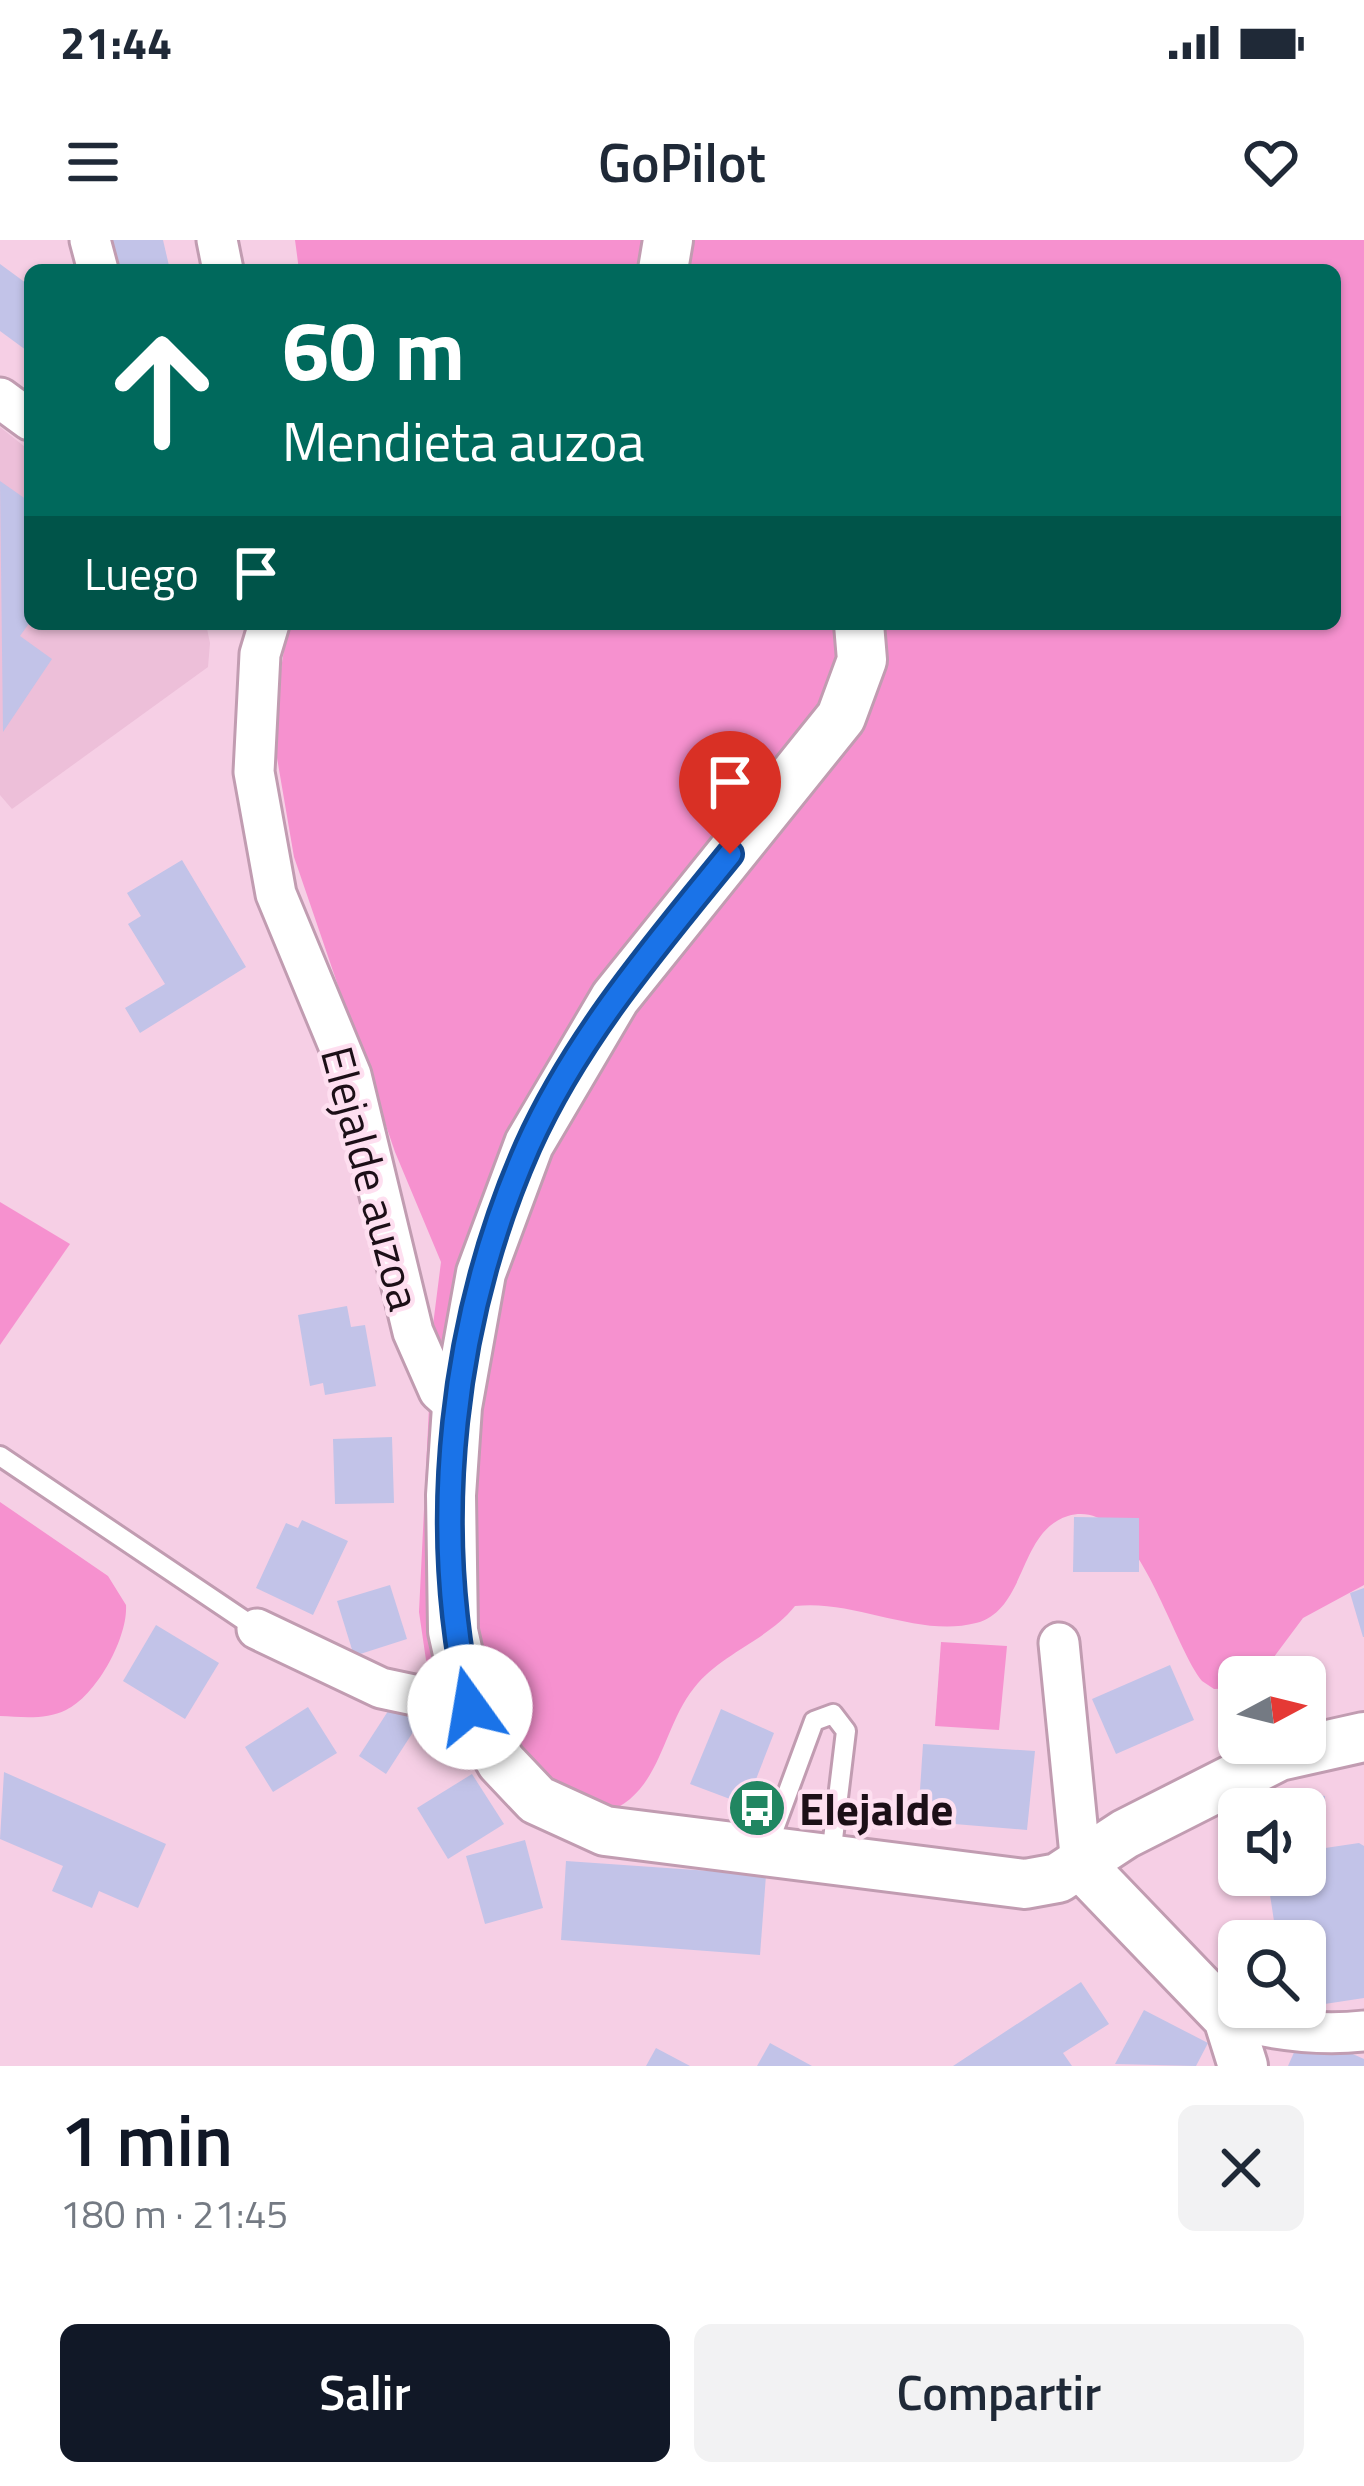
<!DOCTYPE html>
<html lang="es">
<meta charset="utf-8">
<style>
body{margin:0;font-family:"Titillium Web",sans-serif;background:#f2f2f3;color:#1f2937;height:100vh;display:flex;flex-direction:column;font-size:45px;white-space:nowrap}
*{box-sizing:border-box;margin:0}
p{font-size:39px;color:#747a83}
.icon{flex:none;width:66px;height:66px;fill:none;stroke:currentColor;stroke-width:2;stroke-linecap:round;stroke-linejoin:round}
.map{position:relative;height:1826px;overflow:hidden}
.side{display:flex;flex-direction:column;background:#fff;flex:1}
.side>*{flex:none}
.guide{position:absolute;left:24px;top:24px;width:1317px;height:366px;border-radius:18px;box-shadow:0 3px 9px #0004;background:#00695c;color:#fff;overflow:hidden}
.needle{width:78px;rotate:83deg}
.buttons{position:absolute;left:1218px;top:1416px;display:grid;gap:24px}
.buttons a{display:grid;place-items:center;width:108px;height:108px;border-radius:18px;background:#fff;box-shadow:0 3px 9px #0004;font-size:60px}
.pin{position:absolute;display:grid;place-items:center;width:102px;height:102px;color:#fff;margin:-123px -51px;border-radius:50% 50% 50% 0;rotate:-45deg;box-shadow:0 0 12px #0007}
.pin .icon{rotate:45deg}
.me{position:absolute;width:132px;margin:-66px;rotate:347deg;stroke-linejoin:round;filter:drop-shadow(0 0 9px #0008)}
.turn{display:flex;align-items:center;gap:42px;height:252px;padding:0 60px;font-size:54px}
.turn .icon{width:156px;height:156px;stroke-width:2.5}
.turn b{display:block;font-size:84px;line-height:102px}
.then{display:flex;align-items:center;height:114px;padding:0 60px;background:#0003;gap:24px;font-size:45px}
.round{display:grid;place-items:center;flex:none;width:126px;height:126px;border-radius:18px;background:#f2f2f3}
.head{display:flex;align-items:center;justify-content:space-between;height:204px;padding:0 60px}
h1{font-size:72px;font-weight:600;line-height:90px;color:#111827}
.cta{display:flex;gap:24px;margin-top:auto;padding:24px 60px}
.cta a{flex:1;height:138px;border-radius:18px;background:#111827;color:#fff;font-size:48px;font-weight:600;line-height:138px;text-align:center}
.cta a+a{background:#f2f2f3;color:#1f2937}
.status{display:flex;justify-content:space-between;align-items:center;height:84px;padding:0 60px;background:#fff;direction:ltr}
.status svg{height:33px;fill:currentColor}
header{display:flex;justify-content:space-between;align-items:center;height:156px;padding:0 60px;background:#fff;font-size:54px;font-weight:600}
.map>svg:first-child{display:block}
.built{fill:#edbfd9}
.green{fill:#f691cf}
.building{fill:#c2c3e8}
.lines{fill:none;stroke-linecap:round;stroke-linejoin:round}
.service-casing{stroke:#c19cb1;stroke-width:24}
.minor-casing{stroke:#c19cb1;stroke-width:45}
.tertiary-casing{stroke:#c19cb1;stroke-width:54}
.service{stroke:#fff;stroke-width:18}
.minor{stroke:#fff;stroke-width:39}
.tertiary{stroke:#fff;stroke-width:48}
.route-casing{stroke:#114b97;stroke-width:30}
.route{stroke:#1a73e8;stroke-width:21}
.labels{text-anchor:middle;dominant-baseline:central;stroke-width:9;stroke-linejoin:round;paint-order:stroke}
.street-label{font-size:45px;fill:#1c0f17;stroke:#fedff0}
.poi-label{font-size:45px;font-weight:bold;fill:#1c0f17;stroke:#fedff0;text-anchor:start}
</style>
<div class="status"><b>21:44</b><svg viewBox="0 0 49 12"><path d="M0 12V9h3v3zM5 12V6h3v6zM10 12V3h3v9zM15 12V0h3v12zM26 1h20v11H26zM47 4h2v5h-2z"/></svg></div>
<header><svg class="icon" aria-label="menu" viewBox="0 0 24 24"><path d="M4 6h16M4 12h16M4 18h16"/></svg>GoPilot<svg class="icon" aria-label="heart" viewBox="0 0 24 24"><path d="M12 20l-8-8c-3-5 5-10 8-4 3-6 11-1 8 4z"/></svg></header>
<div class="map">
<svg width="1364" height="1826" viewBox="0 0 1364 1826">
<rect width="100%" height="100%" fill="#f6cfe5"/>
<path class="built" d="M0,187l30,24v173h176l4,19 -2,24 -196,142 -12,-14z"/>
<g class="green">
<path d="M295,0h1069v1345l-61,33 -44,59h-20v11l-25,1 -12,-8c-33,-42 -66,-185 -134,-165 -50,15 -41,94 -92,107 -58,15 -121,-24 -181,-17 -28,35 -74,47 -101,82 -34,43 -32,106 -91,126l-123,-43 -19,-21 -35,-90 -7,-48 14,-287 8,-63 -46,-110 -101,-295 -18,-105 -1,-44 13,-84h1047v-354h-1036z"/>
<path d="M0,962l70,42 -70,101z"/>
<path d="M0,1262l108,74 18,29c2,33 -30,91 -60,105 -20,10 -44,7 -66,6z"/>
<path d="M941,1402l66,4 -8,84 -64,-4z"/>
</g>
<g class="building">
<path d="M107,0h56l7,30h-55z"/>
<path d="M0,24l30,22v67l-30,-22z"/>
<path d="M0,241l30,21v120l-10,14 32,23 -49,73z"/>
<path d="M182,620l64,107 -106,66 -15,-25 40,-24 -37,-60 13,-8 -14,-23z"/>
<path d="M347,1066l4,21 14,-2 11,61 -51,9 -2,-12 -13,3 -12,-71z"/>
<path d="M392,1197l2,66 -59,1 -2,-65z"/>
<path d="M1074,1277l65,1v54h-66z"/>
<path d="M302,1280l46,21 -35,74 -57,-27 30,-65 12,5z"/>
<path d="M390,1345l17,54 -53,17 -17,-55z"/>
<path d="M1364,1348v49h-1l-13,-44z"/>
<path d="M156,1385l63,38 -34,56 -62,-38z"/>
<path d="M1170,1425l24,55 -78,34 -24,-55z"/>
<path d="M392,1465l32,10 -38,59 -27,-18z"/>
<path d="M308,1467l29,46 -64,39 -28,-45z"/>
<path d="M721,1469l53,24 -28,72 -56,-21z"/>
<path d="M923,1504l112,7 -8,79 -109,-9z"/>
<path d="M4,1532l162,72 -28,64 -39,-17 -7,17 -40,-17 11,-25 -63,-27z"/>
<path d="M472,1534l32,50 -56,35 -31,-51z"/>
<path d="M1267,1549l58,7 -5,44 -15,-2v-29h-40z"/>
<path d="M525,1600l18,68 -58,16 -19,-68z"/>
<path d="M1359,1603l5,3v152l-59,9v-66h-28l-10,-66h38v-24z"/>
<path d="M566,1621l200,14 -6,80 -199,-15z"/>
<path d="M1081,1742l28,42 -46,29 9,13h-119z"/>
<path d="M1144,1770l64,33 -12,23 -81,-2z"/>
<path d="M1303,1792l61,27v7h-76z"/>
<path d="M770,1803l42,23h-55z"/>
<path d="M656,1808l34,18h-44z"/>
</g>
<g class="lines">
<defs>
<g id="service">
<path d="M0,1216l257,173"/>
<path d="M766,1611l48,-130 19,-7 13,17 -15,125"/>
</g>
<g id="minor">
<path d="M90,0l8,30"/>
<path d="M217,0l6,30"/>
<path d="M0,158l30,22"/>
<path d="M269,384l-9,30 -6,118 22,122 75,181 62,257 26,59 18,16"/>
<path d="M257,1389l124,59 89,19"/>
<path d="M1059,1403l22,222"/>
<path d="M1228,1778c45,12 90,18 136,13"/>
</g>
<g id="tertiary">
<path d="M663,30l5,-30"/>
<path d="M859,384l3,36 -21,57 -226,281 -86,146 -48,129 -24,134 -6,88 2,136 17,76 31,55 36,38 68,31 420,53 33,-6 67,-44 154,-78 85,-19"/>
<path d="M1081,1625l147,153 15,48"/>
</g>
</defs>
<use href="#service" class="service-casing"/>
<use href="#minor" class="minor-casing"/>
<use href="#tertiary" class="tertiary-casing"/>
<use href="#service" class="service"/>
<use href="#minor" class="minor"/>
<use href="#tertiary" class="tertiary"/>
</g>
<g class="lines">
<defs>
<path id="route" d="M470,1467c-41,-184 -18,-389 58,-561 49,-109 128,-201 202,-292"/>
</defs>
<use href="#route" class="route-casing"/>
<use href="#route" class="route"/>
</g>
<defs>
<symbol id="bus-disc" viewBox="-11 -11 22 22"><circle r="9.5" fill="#218661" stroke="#fedff0"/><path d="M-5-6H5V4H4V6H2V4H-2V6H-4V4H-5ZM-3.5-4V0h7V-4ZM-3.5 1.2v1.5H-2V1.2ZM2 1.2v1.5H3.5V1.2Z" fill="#fff"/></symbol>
</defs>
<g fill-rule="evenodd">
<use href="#bus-disc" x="724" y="1535" width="66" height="66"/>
</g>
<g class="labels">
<g class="street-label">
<text transform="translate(372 938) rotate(75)">Elejalde auzoa</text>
</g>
<g class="poi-label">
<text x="799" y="1568">Elejalde</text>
</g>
</g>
</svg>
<div class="buttons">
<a><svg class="needle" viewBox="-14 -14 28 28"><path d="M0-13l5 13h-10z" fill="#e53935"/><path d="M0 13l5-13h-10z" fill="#747a83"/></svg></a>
<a><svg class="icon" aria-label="sound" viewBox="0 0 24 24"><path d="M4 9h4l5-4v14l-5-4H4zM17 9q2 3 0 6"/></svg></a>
<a><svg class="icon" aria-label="search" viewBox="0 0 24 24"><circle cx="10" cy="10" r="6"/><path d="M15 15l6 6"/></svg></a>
</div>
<div class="pin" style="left:730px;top:614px;background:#d93025"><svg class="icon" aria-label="arrive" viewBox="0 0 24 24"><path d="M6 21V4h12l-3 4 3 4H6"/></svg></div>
<svg class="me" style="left:470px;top:1467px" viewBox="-20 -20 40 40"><circle r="19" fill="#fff"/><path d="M0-13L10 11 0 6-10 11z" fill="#1a73e8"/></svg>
<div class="guide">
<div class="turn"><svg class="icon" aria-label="ahead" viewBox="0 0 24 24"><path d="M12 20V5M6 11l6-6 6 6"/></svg><div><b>60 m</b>Mendieta auzoa</div></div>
<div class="then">Luego<svg class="icon" aria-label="arrive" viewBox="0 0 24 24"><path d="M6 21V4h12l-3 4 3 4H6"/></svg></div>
</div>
</div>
<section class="side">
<div class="head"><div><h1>1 min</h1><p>180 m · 21:45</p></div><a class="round"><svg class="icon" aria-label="close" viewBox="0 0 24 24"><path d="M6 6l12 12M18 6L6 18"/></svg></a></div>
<div class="cta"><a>Salir</a><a>Compartir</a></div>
</section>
